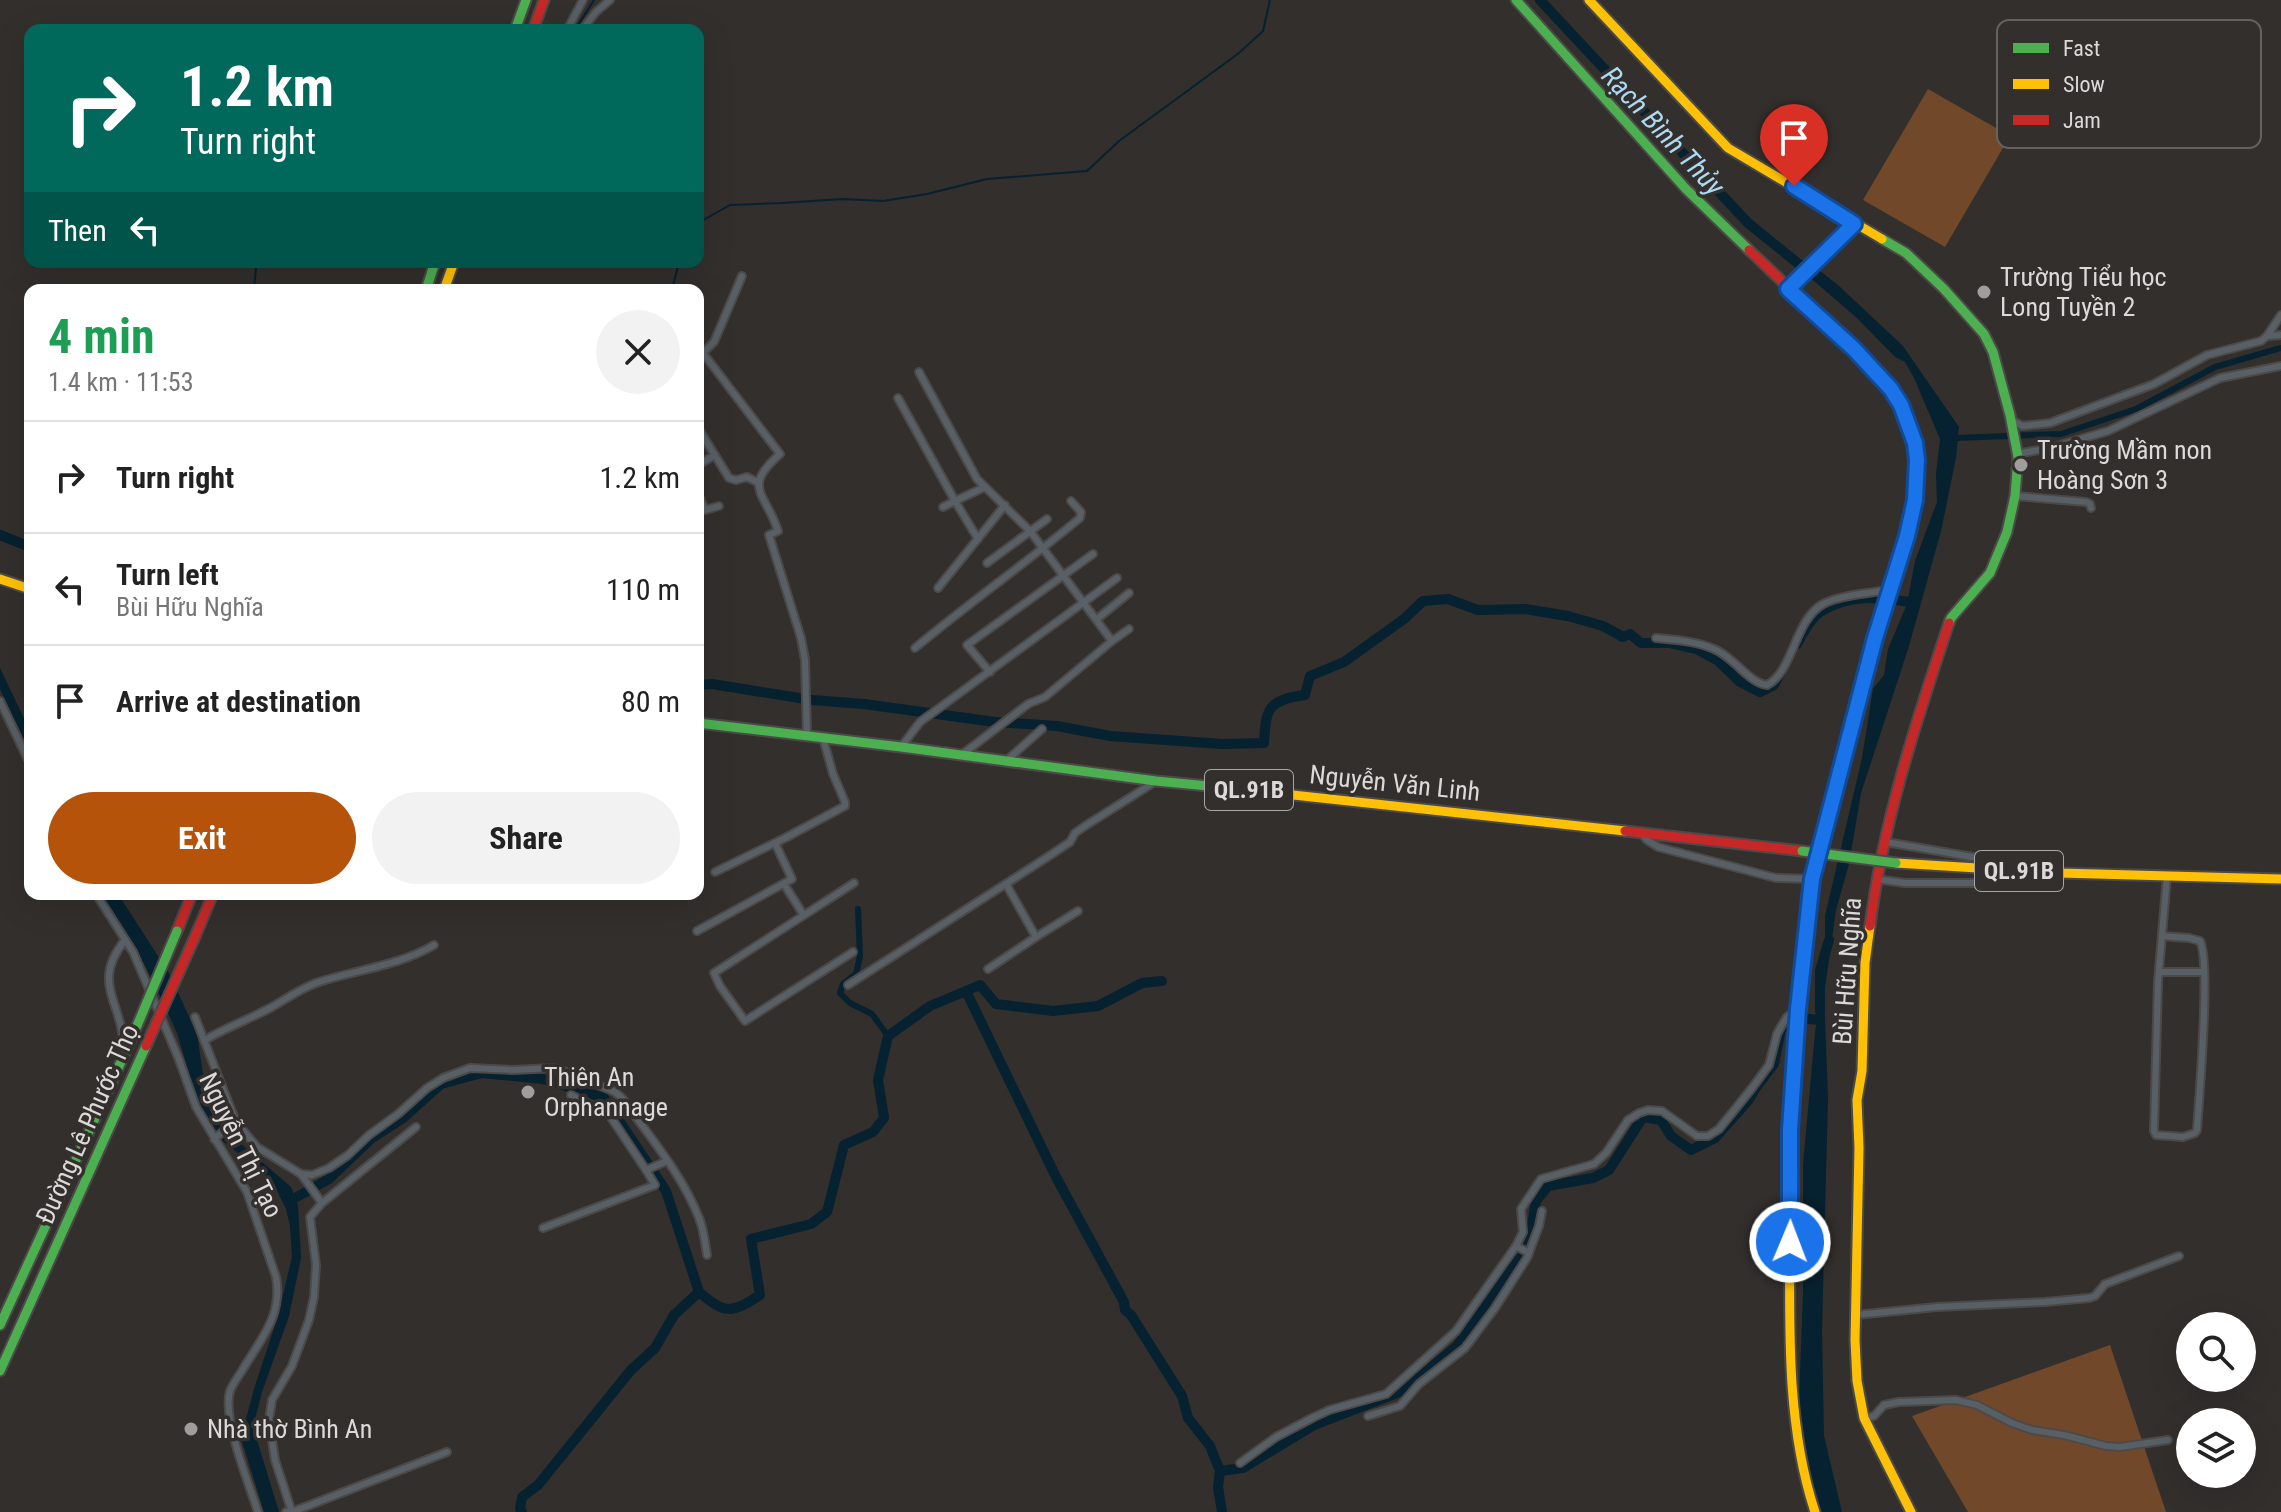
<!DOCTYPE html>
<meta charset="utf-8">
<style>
body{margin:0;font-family:"Roboto Condensed",sans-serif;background:#f2f2f2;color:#222;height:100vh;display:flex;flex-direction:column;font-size:30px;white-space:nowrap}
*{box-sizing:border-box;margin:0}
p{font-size:26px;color:#767676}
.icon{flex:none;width:44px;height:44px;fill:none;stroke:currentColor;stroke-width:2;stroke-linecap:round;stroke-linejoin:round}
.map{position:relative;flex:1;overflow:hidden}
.panel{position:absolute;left:24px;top:284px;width:680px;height:616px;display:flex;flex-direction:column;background:#fff;border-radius:16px;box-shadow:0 8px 32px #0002}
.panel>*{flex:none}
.guide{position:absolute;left:24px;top:24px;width:680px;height:244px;border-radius:16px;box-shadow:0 8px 32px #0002;background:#00695c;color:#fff;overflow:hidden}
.fabs{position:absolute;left:2176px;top:1312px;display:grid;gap:16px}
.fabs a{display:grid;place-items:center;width:80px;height:80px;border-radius:50%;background:#fff;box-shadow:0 8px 32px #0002;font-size:40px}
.pin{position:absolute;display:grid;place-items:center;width:68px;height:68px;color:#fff;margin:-82px -34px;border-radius:50% 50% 50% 0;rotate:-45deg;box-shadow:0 0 8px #0007}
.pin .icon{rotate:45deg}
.me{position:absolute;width:88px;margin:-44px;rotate:1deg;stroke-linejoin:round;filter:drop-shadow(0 0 6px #0008)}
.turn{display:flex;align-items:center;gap:28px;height:168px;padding:0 24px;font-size:36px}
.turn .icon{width:104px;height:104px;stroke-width:2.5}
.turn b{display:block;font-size:56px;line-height:68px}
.then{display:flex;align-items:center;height:76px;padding:0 24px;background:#0003;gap:16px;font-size:30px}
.round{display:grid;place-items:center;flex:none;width:84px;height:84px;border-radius:42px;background:#f2f2f2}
.headline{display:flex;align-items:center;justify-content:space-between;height:136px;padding:0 24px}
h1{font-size:48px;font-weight:700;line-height:60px;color:#1e9e55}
.primary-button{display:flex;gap:16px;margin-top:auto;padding:16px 24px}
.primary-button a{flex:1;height:92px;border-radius:48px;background:#b45309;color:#fff;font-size:32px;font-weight:700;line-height:92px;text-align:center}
.primary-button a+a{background:#f2f2f2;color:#222}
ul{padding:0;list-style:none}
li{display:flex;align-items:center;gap:24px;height:112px;padding:0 24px;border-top:2px solid #e0e0e0}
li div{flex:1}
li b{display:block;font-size:30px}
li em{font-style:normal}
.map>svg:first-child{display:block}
.green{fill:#714829}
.water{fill:#06212f}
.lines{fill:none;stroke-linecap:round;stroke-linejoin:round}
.stream{stroke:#06212f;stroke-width:2}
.canal{stroke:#06212f;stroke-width:6}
.river{stroke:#06212f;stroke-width:10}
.street-casing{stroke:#4c4a49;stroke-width:10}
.fast-casing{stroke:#4c4a49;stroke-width:13}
.slow-casing{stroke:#4c4a49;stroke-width:13}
.jam-casing{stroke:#4c4a49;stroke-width:13}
.street{stroke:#586066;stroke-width:6}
.fast{stroke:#4caf50;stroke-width:9}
.slow{stroke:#ffc107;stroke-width:9}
.jam{stroke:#c62828;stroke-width:9}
.fast-bridge-casing{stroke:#4c4a49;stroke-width:13;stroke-linecap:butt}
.jam-bridge-casing{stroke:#4c4a49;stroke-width:13;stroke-linecap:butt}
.fast-bridge{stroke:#4caf50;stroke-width:9}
.jam-bridge{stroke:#c62828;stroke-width:9}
.route-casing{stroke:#114b97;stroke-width:20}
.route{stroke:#1a73e8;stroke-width:14}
.poi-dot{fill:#a09e9c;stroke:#332f2c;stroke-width:3}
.labels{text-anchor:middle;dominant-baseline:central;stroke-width:7;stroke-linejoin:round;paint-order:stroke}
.shield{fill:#332f2c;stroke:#a9a6a4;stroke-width:2}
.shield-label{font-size:24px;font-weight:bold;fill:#dcd9d8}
.poi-label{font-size:26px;fill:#dcd9d8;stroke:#332f2c;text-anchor:start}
.street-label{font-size:26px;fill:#dcd9d8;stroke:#332f2c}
.water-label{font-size:28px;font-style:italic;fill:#add9f3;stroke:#332f2c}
.key{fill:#332f2c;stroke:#666260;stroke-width:2}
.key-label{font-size:22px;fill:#dcd9d8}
</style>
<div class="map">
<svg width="2281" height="1512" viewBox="0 0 2281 1512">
<rect width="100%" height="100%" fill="#322f2d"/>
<g class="green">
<path d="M1928,89l82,47 -65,111 -82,-47z"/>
<path d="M2110,1345l56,167h-198l-56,-96z"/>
</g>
<g class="water">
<path d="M1806,260l32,25 65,61 56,81 -3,31 -15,73 -32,115 -48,147 -12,71 -13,46 -12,85 4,102 -6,234 2,105 18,76h-25l-1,-2 -17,-108 4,-108v-129l12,-132 10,-74v-43l37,-158 11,-69 11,-14 4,-26 19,-45 8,-43 22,-59 -1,-28 4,-35 -26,-61 -9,-16 -10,-5 -37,-38 -44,-38 -27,-20z"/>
<path d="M0,668l30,63v22l-30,-64z"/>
<path d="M101,894h17l51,79 28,61 10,66 19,31 65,56 7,19 3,52 -12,58 -27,76 -9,35 26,85h-15l-23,-74 13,-49 24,-73 14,-59 -2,-31 -4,-17 -15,-30 -56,-44 -17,-33 -21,-69 -16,-35 -22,-44z"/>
</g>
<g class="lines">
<g class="stream">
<path d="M575,30l19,-30"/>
<path d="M698,223l32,-18 52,-2 60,-4 41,2 44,-7 60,-15 100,-8 32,-30 120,-88 24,-22 7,-31"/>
<path d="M254,290l2,-23 12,-5"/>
<path d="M672,290l7,-28"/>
</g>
<g class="canal">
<path d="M1956,438l105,-4 75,-25 79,-42 66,-19"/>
<path d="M858,909l2,47 -4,18 -13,10 -3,9 10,10 22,11 16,22"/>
</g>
<g class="river">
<path d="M1540,0l208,223 57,46"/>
<path d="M0,535l30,12"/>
<path d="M1797,644c6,-11 13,-25 23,-32 29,-18 58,-15 90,-10"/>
<path d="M698,685l14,-1 100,16 52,4 131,18 62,4 53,10 112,8 42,-1c2,-34 3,-43 41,-48l5,-19 34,-14 60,-43 19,-18 25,-2 30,11 47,-1 43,7 35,10 20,11 7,-3 11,9h29l27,6 20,11 23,22 20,10 14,-7 7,-13"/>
<path d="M966,991l14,-6 16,19 57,7 45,-5 44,-23 20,-2"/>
<path d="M1820,1011v-40l9,-31"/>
<path d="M295,1198l34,-19 43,-41 31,-20 38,-34 41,-11 61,6 61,19 62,93 33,101 -25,23 -19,33 -24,22 -93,115 -16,12 -2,12 2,3"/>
<path d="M699,1292c26,22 32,22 61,3l-9,-56 60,-15 16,-12 17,-67 29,-13 11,-14 -6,-38 10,-44 42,-30 36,-15 90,186 68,125 1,8 6,5 51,81 6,22 22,28 10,25"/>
<path d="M1222,1512l-4,-25 2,-16 23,-3 71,-43 88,-34 55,-45 59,-85 15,-30 5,-30 12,-15 45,-8 16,-8 34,-53 18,3 10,16 20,14 24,-12 33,-37 9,-15 17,-22 7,-35 17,-11 22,2"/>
</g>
<defs>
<g id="street">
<path d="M567,30l16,-30"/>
<path d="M582,30l14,-18 14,-12"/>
<path d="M742,276l-28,66 -11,11 77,101c-39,34 -14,39 -2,77l-9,4 32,103 4,22 2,76"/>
<path d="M1788,289l66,-65"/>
<path d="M2267,336l14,-1"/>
<path d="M919,372l58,107 53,52 82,110 -67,56 -17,7 -64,49"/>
<path d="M898,398l57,103 30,-14"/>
<path d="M2012,420l10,6 28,-3 104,-39 53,-29 54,-14 6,-5 14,-21"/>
<path d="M698,428l31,50 7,2 11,-3 10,5"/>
<path d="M2018,457l4,-4 28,-5 58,-17 112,-53 61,-12"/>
<path d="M698,465l17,-10"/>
<path d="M698,494l7,16 14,-4"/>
<path d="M2015,496l71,6 4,2 1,4"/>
<path d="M943,507l12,-6 23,38"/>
<path d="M987,563l60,-44"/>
<path d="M938,588l67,-83"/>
<path d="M1097,619l32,-26"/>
<path d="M1656,638c19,2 40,3 58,11 19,7 36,35 53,36 27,-14 27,-65 56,-81 20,-10 47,-10 68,-15"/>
<path d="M1112,641l17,-12"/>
<path d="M915,648c54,-45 111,-85 165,-130l1,-6 -10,-11"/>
<path d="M990,672l-23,-27 126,-91"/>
<path d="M0,701l30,63"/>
<path d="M901,747l19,-25 197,-144"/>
<path d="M1006,761l36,-32"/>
<path d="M1642,834l5,6 11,7 118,31 36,1"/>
<path d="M715,872l70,-34 60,-32v-4l-12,-28 -10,-36"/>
<path d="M1876,879l29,4h130l14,-4 10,-6 -11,-11 -58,-2 -104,-18"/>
<path d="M784,884l19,30"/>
<path d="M96,894l37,58 45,105 18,50 51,85 29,85c7,38 -15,62 -33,92 -4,7 -10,14 -13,22 -8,27 19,93 28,121"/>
<path d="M697,931l95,-52 -17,-36"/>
<path d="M2162,936l27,2 11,3c11,21 -1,157 -3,189l-2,3 -12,4 -27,-2 -2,-4 4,-149 9,-106"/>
<path d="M1036,937l42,-26"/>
<path d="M853,952l-108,69 -25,-35 -6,-13 140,-90"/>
<path d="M988,969l48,-32 -30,-53"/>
<path d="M2159,972h45"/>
<path d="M848,985l198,-127 24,-16 5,-9 10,-7 68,-43"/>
<path d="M195,1017l41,105 21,25 44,27 21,29 -12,14 6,48 -2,32 -5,23 -17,46 -20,34 -3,20 6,40 17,52"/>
<path d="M205,1040c22,-13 45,-21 67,-33 14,-8 28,-18 44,-24 38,-13 83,-17 118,-38"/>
<path d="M123,1053c4,-48 -35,-67 2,-113"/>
<path d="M571,1095l37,18 38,57"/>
<path d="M214,1139l16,-13"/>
<path d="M301,1174l11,1 17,-7 19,-13 21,-20 29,-21 29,-26 16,-10 27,-10 43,2 41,-2 24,8 37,16 7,6c27,38 60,76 77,120 5,12 6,25 8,37"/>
<path d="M322,1203l94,-76"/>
<path d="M543,1228l112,-43 -9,-15 21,-9"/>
<path d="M1529,1253l-13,-7 7,-14 -2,-23 20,-30 53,-15 12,-11 22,-33 11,-7 9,-3 14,1 35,25h11l11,-7 33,-41 17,-23 8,-31 5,-9 5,-8 11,-8"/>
<path d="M1855,1315l82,-8 108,-5 44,-4 6,-2 10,-12 74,-28"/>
<path d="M1368,1416l32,-10 19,-22 46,-36 30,-40 32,-50 12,-32 3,-15"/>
<path d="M1864,1418l10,-2 10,-11 15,-3 57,-2 21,5 35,18 20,7 32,5 42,11 14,1 48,-7"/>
<path d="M1240,1463l36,-26 38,-20 15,-7 57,-16 70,-63 60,-85"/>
<path d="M286,1512h6l155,-60"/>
</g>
<g id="fast">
<path d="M1516,0l170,189 63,61"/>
<path d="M515,30l11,-30"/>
<path d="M1882,239l24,14 38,36 40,45 9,18 17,63 8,42 -3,39 -8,36 -17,41 -39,45 -2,5"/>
<path d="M426,290l9,-28"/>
<path d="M698,723l203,24 255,34 63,6"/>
<path d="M1790,1214v-84l8,-121 14,-130 17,-66"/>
<path d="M0,1325l131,-285"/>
<path d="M0,1371l146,-325"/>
</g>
<g id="slow">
<path d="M1589,0l139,148 154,91"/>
<path d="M444,290l10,-28"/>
<path d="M0,579l30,10"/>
<path d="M1219,787l406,44"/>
<path d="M1896,863l163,10 222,6"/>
<path d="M1870,926l-5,37 -3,108 -5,29 2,48 -4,192 2,41 7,37 47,94"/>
<path d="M1790,1214c0,97 -6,205 25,298"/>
</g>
<g id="jam">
<path d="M533,30l11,-30"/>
<path d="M1749,250c31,29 61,59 92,88 21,21 47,41 60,68 38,78 -6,160 -27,236 -15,57 -30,114 -45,171"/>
<path d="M1625,831l177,20"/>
<path d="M1870,926c13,-104 46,-204 79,-303"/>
<path d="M177,931l15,-37"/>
<path d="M194,939l19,-45"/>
</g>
</defs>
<use href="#street" class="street-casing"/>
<use href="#fast" class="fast-casing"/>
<use href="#slow" class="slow-casing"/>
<use href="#jam" class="jam-casing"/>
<use href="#street" class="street"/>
<use href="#fast" class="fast"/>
<use href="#slow" class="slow"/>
<use href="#jam" class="jam"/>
<defs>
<g id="fast-bridge">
<path d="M1802,851l94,12"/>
<path d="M131,1040l46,-109"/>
</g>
<path id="jam-bridge" d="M146,1046l48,-107"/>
</defs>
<use href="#fast-bridge" class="fast-bridge-casing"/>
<use href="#jam-bridge" class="jam-bridge-casing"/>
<use href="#fast-bridge" class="fast-bridge"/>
<use href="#jam-bridge" class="jam-bridge"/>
</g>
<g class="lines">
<defs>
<path id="route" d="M1790,1242v-112l8,-121 14,-130 63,-241 32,-102 8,-36 2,-40 -2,-17 -14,-38 -10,-16 -37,-40 -66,-60 66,-65 -60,-38"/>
</defs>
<use href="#route" class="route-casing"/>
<use href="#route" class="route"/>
</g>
<g class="poi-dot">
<circle cx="1984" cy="292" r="8"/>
<circle cx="2021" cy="465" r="8"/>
<circle cx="528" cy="1092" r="8"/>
<circle cx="191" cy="1429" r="8"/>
</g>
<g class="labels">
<g class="shield">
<rect x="1205" y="770" width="88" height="40" rx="6"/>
<rect x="1975" y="851" width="88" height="40" rx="6"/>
</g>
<g class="shield-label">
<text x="1249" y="790">QL.91B</text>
<text x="2019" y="871">QL.91B</text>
</g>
<g class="poi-label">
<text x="2000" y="277">Trường Tiểu học<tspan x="2000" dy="30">Long Tuyền 2</tspan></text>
<text x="2037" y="450">Trường Mầm non<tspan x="2037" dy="30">Hoàng Sơn 3</tspan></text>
<text x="544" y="1077">Thiên An<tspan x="544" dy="30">Orphannage</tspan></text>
<text x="207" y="1429">Nhà thờ Bình An</text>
</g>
<g class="street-label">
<text transform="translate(1395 783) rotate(6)">Nguyễn Văn Linh</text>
<text transform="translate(1847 971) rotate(-86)">Bùi Hữu Nghĩa</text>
<text transform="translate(87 1124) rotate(-66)">Đường Lê Phước Thọ</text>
<text transform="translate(241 1145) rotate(64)">Nguyễn Thị Tạo</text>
</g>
<g class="water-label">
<text transform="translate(1663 131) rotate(47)">Rạch Bình Thủy</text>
</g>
</g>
<rect x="1997" y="20" width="264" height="128" rx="12" class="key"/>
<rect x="2013" y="43" width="36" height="10" fill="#4caf50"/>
<rect x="2013" y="79" width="36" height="10" fill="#ffc107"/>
<rect x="2013" y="115" width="36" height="10" fill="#c62828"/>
<g class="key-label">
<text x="2063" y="56">Fast</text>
<text x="2063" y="92">Slow</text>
<text x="2063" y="128">Jam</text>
</g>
</svg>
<div class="fabs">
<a><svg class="icon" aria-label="search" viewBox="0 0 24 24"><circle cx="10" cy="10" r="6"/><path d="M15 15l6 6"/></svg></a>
<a><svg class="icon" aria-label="layers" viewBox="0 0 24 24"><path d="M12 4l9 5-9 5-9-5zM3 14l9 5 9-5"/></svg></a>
</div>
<div class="pin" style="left:1794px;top:186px;background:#d93025"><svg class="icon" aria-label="arrive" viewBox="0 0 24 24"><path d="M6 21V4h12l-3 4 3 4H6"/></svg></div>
<svg class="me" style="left:1790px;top:1242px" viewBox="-20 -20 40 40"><circle r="17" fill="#1a73e8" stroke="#fff" stroke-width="3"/><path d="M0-11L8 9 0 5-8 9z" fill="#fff"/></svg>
<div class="guide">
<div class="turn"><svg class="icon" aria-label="right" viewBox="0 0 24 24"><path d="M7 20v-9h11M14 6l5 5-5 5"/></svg><div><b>1.2 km</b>Turn right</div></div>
<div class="then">Then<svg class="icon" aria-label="left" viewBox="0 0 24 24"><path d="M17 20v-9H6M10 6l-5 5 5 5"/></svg></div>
</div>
<section class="panel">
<div class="headline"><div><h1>4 min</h1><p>1.4 km · 11:53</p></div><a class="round"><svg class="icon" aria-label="close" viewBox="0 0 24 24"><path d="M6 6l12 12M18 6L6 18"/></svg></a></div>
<ul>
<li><svg class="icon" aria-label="right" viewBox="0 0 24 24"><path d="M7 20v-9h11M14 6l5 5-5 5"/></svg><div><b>Turn right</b></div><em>1.2 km</em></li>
<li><svg class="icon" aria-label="left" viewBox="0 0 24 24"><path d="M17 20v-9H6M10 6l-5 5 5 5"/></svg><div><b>Turn left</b><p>Bùi Hữu Nghĩa</p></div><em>110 m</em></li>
<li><svg class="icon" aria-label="arrive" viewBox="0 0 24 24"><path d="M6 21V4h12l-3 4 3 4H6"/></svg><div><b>Arrive at destination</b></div><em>80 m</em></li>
</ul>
<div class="primary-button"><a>Exit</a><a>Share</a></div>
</section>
</div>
